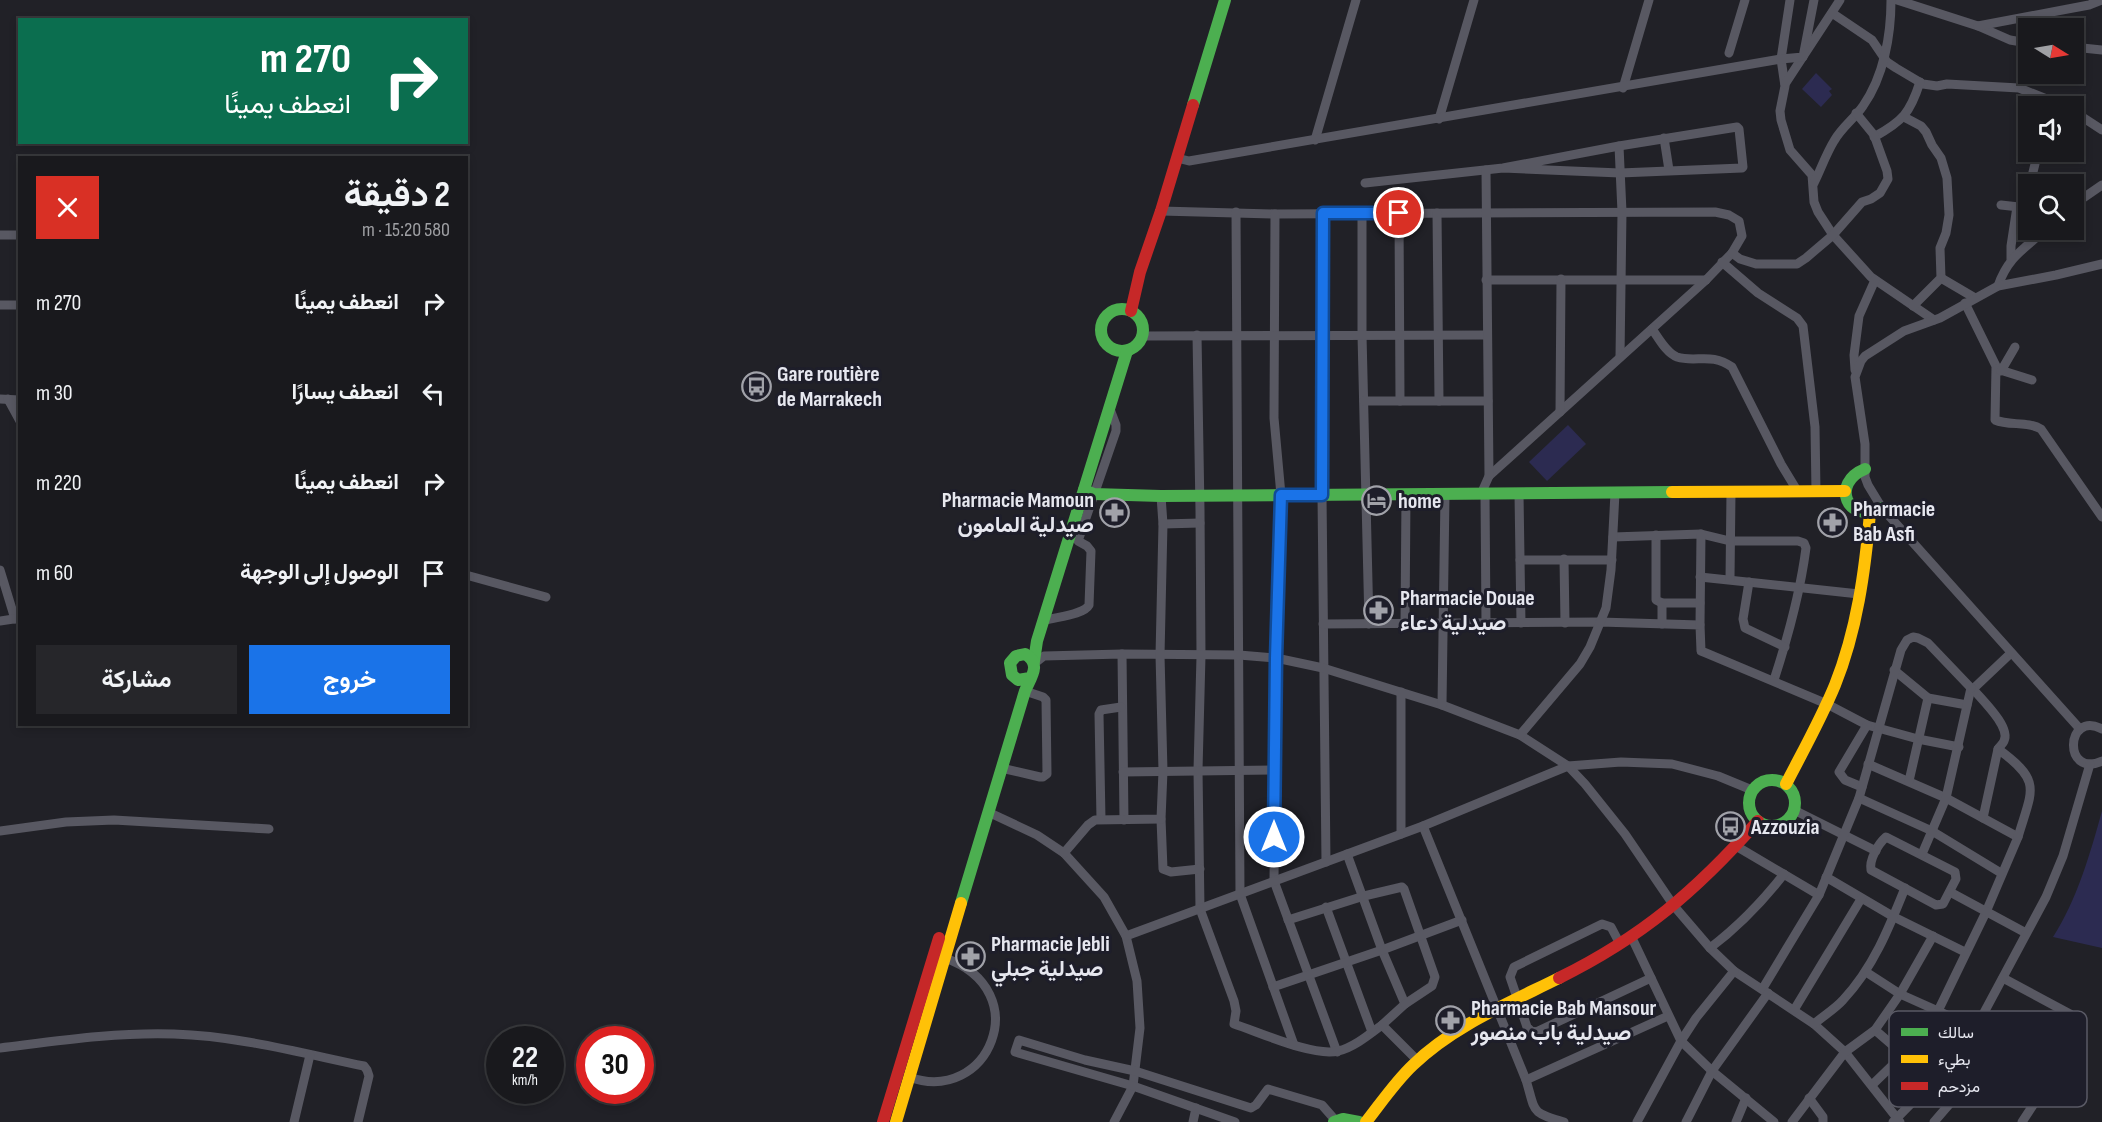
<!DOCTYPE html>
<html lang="ar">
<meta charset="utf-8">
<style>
body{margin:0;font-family:"Sofia Sans Condensed",Vazirmatn,sans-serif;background:#26262a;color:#f1f3f6;direction:rtl;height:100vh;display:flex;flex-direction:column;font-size:22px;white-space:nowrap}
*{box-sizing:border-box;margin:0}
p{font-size:20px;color:#9fa0a4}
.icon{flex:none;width:33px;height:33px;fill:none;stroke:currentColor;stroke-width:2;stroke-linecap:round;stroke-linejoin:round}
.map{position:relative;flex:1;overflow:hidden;direction:ltr}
.sheet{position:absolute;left:18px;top:156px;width:450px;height:570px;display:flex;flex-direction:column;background:#19191d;border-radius:0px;box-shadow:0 3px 9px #0003,0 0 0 2px #37383b;direction:rtl}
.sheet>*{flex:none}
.top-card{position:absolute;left:18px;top:18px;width:450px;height:126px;border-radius:0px;box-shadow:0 3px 9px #0003,0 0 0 2px #37383b;direction:rtl;background:#0b6e4f;color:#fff;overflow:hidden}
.needle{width:39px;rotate:101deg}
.fabs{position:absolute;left:2018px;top:18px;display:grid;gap:12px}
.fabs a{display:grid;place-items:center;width:66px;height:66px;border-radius:0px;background:#19191d;box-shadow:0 3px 9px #0003,0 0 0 2px #37383b;font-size:30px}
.speed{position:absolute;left:486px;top:1026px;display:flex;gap:12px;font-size:30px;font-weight:700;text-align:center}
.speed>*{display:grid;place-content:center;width:78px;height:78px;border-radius:50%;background:#19191d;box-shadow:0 3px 9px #0003,0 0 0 2px #37383b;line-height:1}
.speed small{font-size:15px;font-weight:400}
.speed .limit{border:9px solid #d22;background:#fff;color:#111}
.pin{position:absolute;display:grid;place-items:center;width:51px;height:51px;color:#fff;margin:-26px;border:3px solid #fff;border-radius:50%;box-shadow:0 2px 6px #0007}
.me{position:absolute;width:66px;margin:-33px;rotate:0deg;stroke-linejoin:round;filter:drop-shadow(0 0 4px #0008)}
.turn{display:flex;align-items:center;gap:21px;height:126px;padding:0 18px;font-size:27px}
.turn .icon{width:78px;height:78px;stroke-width:2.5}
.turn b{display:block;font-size:42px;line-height:51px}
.round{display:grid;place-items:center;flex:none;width:63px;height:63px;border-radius:0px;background:#26262a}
.overview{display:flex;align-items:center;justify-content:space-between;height:102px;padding:0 18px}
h1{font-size:36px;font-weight:700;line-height:45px}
.button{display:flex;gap:12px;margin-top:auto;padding:12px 18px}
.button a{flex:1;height:69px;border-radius:0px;background:#1a73e8;color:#fff;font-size:24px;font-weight:700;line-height:69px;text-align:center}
.button a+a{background:#26262a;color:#f1f3f6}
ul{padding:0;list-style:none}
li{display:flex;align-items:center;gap:18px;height:90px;padding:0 18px}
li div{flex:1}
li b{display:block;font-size:22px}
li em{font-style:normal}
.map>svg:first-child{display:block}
.green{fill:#2c2b51}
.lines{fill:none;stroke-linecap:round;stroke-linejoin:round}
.street{stroke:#585862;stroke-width:9}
.fast{stroke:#4caf50;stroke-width:12}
.slow{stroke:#ffc107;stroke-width:12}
.jam{stroke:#c62828;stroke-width:12}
.route-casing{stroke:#114b97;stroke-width:15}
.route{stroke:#1a73e8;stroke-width:10}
.labels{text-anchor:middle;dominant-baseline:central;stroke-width:6;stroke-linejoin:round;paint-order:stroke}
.poi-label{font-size:22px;font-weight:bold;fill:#e6e7ef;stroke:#1e1e2a;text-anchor:start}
.key{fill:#1e1e2a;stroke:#5a5a65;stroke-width:1.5}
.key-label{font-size:16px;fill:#e6e7ef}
</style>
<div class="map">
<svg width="2102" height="1122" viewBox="0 0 2102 1122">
<rect width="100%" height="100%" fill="#212127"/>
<g class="green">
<path d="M1816,73l16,16 -3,2 3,4 -11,12 -19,-18z"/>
<path d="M1568,425l18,19 -39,37 -18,-19z"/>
<path d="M2102,811v137l-49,-11c24,-37 37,-83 49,-126z"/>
</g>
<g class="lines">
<g class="street">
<path d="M1790,0l-9,59 4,27 -5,25 1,9 9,30 22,25 2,27 4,10 15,23 38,42 63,43"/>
<path d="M1897,0l81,26 32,14 18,3"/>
<path d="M1832,13l40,27 15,22 9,6 27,16 14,2 10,-2 72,4 45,18"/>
<path d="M1978,26l111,-21 13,-5"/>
<path d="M2073,47l29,3"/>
<path d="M1729,53l16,-53"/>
<path d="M1785,84l55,-84"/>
<path d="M1623,88l26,-88"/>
<path d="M2073,111l29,19"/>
<path d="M1904,117l17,9 5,6 6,13 9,13 6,20 2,37 -3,18 -6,15 1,30 -28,28"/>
<path d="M1439,119l35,-119"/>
<path d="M1874,137c29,-16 36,-24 46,-55"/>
<path d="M1664,138l5,32"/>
<path d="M1315,140l41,-140"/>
<path d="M1619,146l3,66 -2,145"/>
<path d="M1177,158l12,3 592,-102 22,-2 11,-57"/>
<path d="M1365,183l138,-15 116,-22 118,-19 2,2 4,38 -1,1 -122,5 -117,-5"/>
<path d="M1814,183c7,-14 12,-29 20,-42 8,-14 21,-23 29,-35 21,-30 28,-71 28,-106"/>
<path d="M2030,184l5,-20"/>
<path d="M2001,205l27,3"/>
<path d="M2073,205l29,-20"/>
<path d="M2024,207l4,-15"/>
<path d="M1161,211l114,3 440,-2 14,3 10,6 3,15 -10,17 -26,27 -217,196"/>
<path d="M1236,212l4,682 54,151"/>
<path d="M1323,213l-1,282 4,367"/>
<path d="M1362,213v122l7,289"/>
<path d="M1399,213l1,188"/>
<path d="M1437,213l2,188"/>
<path d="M1275,214l-1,204 7,77 -5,163 -2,223 63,171"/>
<path d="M0,235h20"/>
<path d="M1732,253l8,6 16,5h41l9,-6 27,-23 29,-33 9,-3 9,-6 8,-14 -1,-8 -13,-36 -18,-22"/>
<path d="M2011,259v-13l6,-39"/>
<path d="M1722,262l36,31 39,25 6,8 12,101 1,65"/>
<path d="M1941,278l34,20"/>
<path d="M1486,280h220"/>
<path d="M1998,286c10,-29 26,-37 47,-56"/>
<path d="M1965,303l31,63 -1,54c14,6 33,1 46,9l61,88"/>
<path d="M0,305h20"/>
<path d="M1652,329c6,8 14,24 25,28 19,6 34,-5 55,10l49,97 17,28"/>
<path d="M1197,335l3,175 1,146 -3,114 2,139 34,92 2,10 -2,13c25,8 79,33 104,27 15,-3 32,-17 44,-26l35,35"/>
<path d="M1143,336l344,-1"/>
<path d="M1997,369l35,11"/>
<path d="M1855,370l-1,-15 5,-39 16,-36"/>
<path d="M2001,371l14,-24"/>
<path d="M0,399l20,1"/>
<path d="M8,399l12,22"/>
<path d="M1364,401h124"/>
<path d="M1560,412l1,-133"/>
<path d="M1481,494l8,-18 -3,-306"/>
<path d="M1485,494l1,129"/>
<path d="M1519,494l2,129"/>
<path d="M1163,524l37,-1"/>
<path d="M1656,535v65l6,3h38"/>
<path d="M1613,537l88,-3 29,7h68l6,2 2,5c-6,46 -18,89 -32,132"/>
<path d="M1564,559l1,64"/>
<path d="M1520,560h92"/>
<path d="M0,570l15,49"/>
<path d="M466,575l80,22"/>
<path d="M1700,577l159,17"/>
<path d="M1730,579l1,-87"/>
<path d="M1749,582l-6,37 2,9 40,19"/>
<path d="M0,621l20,-3"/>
<path d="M1043,621c12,-4 41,-6 46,-16l2,-54 -4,-5 -9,-5 38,-110v-6l-6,-16"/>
<path d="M1323,624l277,-2 100,3 1,26 5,2 121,51 40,21 51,14 41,8"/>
<path d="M1405,624l1,-129"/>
<path d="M1662,624v-21"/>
<path d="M1700,625l1,-91"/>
<path d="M1122,654l2,166"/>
<path d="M1035,663l9,-7 78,-2 117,1 37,3 47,10 119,37 78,30 48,31 17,18 40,50 49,72 36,42 24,23 80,53 31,28 55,70"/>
<path d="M1894,670l34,28 39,7"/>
<path d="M1971,688l2,1 38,-36"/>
<path d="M1973,689c9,11 38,38 31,52 -1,3 -4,5 -6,8"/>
<path d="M1442,705l3,-211"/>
<path d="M2080,729l-198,-221 -14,-23 -3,-8v-33l-10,-67 6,-16 4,-5 39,-25 36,-13 58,-32 58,-11 46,-11"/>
<path d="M2102,729c-37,-19 -39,50 0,32"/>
<path d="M1520,735l60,-71 10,-17 16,-39 5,-38 4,-77"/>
<path d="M1868,764l78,34 72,39 -32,75 -48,99 -34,43 -32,31"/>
<path d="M1001,768l39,9h3l4,-3 -1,-74 -3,-3 -18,-6"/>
<path d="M1123,772l152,-2"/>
<path d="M1909,781l19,-83"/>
<path d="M1862,787l-17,-7 -6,-8 28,-47"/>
<path d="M1859,798l73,33 69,42"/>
<path d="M1794,810l82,41"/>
<path d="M988,812l49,23 27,18 40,44 22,39 11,45 3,47 -7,58 -19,36"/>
<path d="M1983,818l15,-69c45,33 34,40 20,88"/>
<path d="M1101,819l-2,-105 2,-4 20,-3"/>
<path d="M1161,819l2,50 8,3 29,-3"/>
<path d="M1423,826l103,254c10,33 4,32 38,42"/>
<path d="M0,831l66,-9 48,-2 155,9"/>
<path d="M1401,834v-142"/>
<path d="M1886,837l69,35 1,7 -13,25 -7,1 -65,-35c-2,-10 7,-26 15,-33z"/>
<path d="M1736,846l83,49"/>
<path d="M1064,853l24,-28 7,-5 66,-1 2,-48 -3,-116 3,-131 -2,-28"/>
<path d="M1347,854l35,96 23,54 -23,21"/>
<path d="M1922,854l24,-56 25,-110"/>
<path d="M1826,877l68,40 71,35"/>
<path d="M1950,892l76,41"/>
<path d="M1326,907l46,125"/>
<path d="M1288,920l76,-24 38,-9 2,2 31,88 -3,9 -27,18"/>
<path d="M1126,936l297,-110 145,-60 53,-4 51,2 46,12 34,14"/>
<path d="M1632,938l49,103 31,30 62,51"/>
<path d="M1620,944l-9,-17 -9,-3 -88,43 -4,10 17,50 4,4 5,1 115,-54"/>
<path d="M1710,948c29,-22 52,-46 74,-74"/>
<path d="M1866,972l34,22 76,34"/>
<path d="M2003,978l67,36 6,8 -3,12 -30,56 -21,32"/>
<path d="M1273,987l109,-37 80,-30"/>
<path d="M1763,988l56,-93 40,-97 42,-148 6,-10 6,-3 5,1 10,5 43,45"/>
<path d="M1794,1010l67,-111"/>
<path d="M1814,1024c9,-8 21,-15 29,-24 30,-32 46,-72 62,-112"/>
<path d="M1875,1030l59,51"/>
<path d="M0,1048c57,-7 116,-16 174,-14 64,2 127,19 190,32l3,4 2,6 -11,46"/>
<path d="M909,1077c79,29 129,-86 36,-119"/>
<path d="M1526,1080l142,-64"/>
<path d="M1809,1098l14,19v5"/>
<path d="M294,1122l16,-67"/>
<path d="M1193,1122l3,-14"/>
<path d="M1235,1122l-102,-36 -118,-34 4,-12 66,20 50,11 116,37 5,-3 12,-16 54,16 14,16"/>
<path d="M1637,1122l44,-81 15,-23 38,-47"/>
<path d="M1686,1122l26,-51 56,-78"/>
<path d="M1736,1122l10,-24"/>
<path d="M1792,1122l53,-70 30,-22 25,-36 33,-58"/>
<path d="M1893,1122l61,-62 18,-25 74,-138 17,-41 27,-92"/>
<path d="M1934,1122l56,-65 1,-8 -19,-14"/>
</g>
<g class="fast">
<path d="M1193,105l32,-105"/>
<circle cx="1122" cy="330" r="21"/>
<path d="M1865,469c-35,14 -18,56 17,39"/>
<path d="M1084,490l10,4 67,2 511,-4"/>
<path d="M1034,661l3,-20 90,-290"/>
<circle cx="1772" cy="803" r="23"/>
<path d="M961,903l64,-212c6,-14 17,-27 0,-37l-9,2 -6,7 2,12 6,5 12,-2"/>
<path d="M1334,1122l9,-3 16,3"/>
</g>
<g class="slow">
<path d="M1672,492l173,-1"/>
<path d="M1786,784c17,-33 35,-65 49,-99 22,-55 30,-114 35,-172"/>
<path d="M896,1122l65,-219"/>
<path d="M1366,1122c15,-19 29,-40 47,-57 40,-39 96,-62 146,-87"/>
</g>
<g class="jam">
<path d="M1131,311l9,-39 21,-61 32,-106"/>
<path d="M1559,978c83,-41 137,-87 199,-157"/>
<path d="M883,1122l56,-184"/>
</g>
</g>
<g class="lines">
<defs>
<path id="route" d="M1274,837l2,-179 5,-163h41l1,-282h76"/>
</defs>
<use href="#route" class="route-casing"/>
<use href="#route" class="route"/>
</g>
<defs>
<symbol id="bus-ring" viewBox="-11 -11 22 22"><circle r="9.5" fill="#1e1e2a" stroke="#a1a2a9" stroke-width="1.5"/><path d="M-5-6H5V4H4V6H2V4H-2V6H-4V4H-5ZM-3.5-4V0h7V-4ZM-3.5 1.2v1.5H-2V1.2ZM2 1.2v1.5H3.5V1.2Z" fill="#a1a2a9"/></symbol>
<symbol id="hotel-ring" viewBox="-11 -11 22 22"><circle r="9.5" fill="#1e1e2a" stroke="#a1a2a9" stroke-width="1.5"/><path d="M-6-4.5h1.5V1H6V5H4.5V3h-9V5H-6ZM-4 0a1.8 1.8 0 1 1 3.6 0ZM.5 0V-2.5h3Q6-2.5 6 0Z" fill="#a1a2a9"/></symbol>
<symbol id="pharmacy-ring" viewBox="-11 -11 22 22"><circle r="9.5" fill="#1e1e2a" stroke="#a1a2a9" stroke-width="1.5"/><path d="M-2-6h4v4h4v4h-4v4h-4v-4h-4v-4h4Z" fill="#a1a2a9"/></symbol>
</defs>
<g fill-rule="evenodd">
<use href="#bus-ring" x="740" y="370" width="33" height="33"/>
<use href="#hotel-ring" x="1360" y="484" width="33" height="33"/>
<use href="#pharmacy-ring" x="1098" y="496" width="33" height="33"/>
<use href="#pharmacy-ring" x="1816" y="506" width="33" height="33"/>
<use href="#pharmacy-ring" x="1362" y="594" width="33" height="33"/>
<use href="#bus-ring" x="1714" y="810" width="33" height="33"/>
<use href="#pharmacy-ring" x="954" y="940" width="33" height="33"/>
<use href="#pharmacy-ring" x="1434" y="1004" width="33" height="33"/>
</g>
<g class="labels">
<g class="poi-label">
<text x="777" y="374">Gare routière<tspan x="777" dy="25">de Marrakech</tspan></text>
<text x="1094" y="500" text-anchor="end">Pharmacie Mamoun<tspan x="1094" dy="25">صيدلية المامون</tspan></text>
<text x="1398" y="501">home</text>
<text x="1853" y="509">Pharmacie<tspan x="1853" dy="25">Bab Asfi</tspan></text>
<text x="1400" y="598">Pharmacie Douae<tspan x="1400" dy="25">صيدلية دعاء</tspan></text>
<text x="1751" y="827">Azzouzia</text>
<text x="991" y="944">Pharmacie Jebli<tspan x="991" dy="25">صيدلية جبلي</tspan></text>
<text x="1471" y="1008">Pharmacie Bab Mansour<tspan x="1471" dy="25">صيدلية باب منصور</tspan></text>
</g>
</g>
<rect x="1889" y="1011" width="198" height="96" rx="9" class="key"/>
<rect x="1901" y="1028" width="27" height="8" fill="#4caf50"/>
<rect x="1901" y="1055" width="27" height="8" fill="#ffc107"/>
<rect x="1901" y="1082" width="27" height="8" fill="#c62828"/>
<g class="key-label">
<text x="1938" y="1038">سالك</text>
<text x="1938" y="1065">بطيء</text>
<text x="1938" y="1092">مزدحم</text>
</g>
</svg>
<div class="fabs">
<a><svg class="needle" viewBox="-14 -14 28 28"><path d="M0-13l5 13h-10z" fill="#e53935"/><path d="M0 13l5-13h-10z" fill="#9fa0a4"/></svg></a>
<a><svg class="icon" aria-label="sound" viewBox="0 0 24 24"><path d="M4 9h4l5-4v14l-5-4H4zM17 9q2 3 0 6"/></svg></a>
<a><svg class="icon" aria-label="search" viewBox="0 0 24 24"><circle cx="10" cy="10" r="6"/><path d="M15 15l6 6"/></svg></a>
</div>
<div class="speed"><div>22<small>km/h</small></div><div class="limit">30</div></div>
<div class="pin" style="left:1399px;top:213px;background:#d93025"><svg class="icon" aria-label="arrive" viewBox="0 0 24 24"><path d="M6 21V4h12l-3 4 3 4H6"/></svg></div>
<svg class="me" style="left:1274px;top:837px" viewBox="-20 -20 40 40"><circle r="17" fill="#1a73e8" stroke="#fff" stroke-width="3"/><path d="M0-11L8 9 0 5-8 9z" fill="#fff"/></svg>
<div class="top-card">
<div class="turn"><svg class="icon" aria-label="right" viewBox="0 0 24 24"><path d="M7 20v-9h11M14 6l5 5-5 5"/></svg><div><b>270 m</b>انعطف يمينًا</div></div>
</div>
<section class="sheet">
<div class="overview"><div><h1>2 دقيقة</h1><p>580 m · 15:20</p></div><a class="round" style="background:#d93025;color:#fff"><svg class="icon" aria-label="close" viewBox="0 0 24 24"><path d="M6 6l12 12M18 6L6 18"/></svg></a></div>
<ul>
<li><svg class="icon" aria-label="right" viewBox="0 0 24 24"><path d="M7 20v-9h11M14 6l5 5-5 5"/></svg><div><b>انعطف يمينًا</b></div><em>270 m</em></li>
<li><svg class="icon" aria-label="left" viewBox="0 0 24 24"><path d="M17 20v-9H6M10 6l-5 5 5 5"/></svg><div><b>انعطف يسارًا</b></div><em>30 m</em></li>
<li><svg class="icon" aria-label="right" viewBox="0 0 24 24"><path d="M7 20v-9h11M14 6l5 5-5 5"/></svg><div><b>انعطف يمينًا</b></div><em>220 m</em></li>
<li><svg class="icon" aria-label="arrive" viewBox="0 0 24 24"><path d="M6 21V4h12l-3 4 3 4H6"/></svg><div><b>الوصول إلى الوجهة</b></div><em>60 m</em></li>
</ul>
<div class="button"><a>خروج</a><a>مشاركة</a></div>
</section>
</div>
